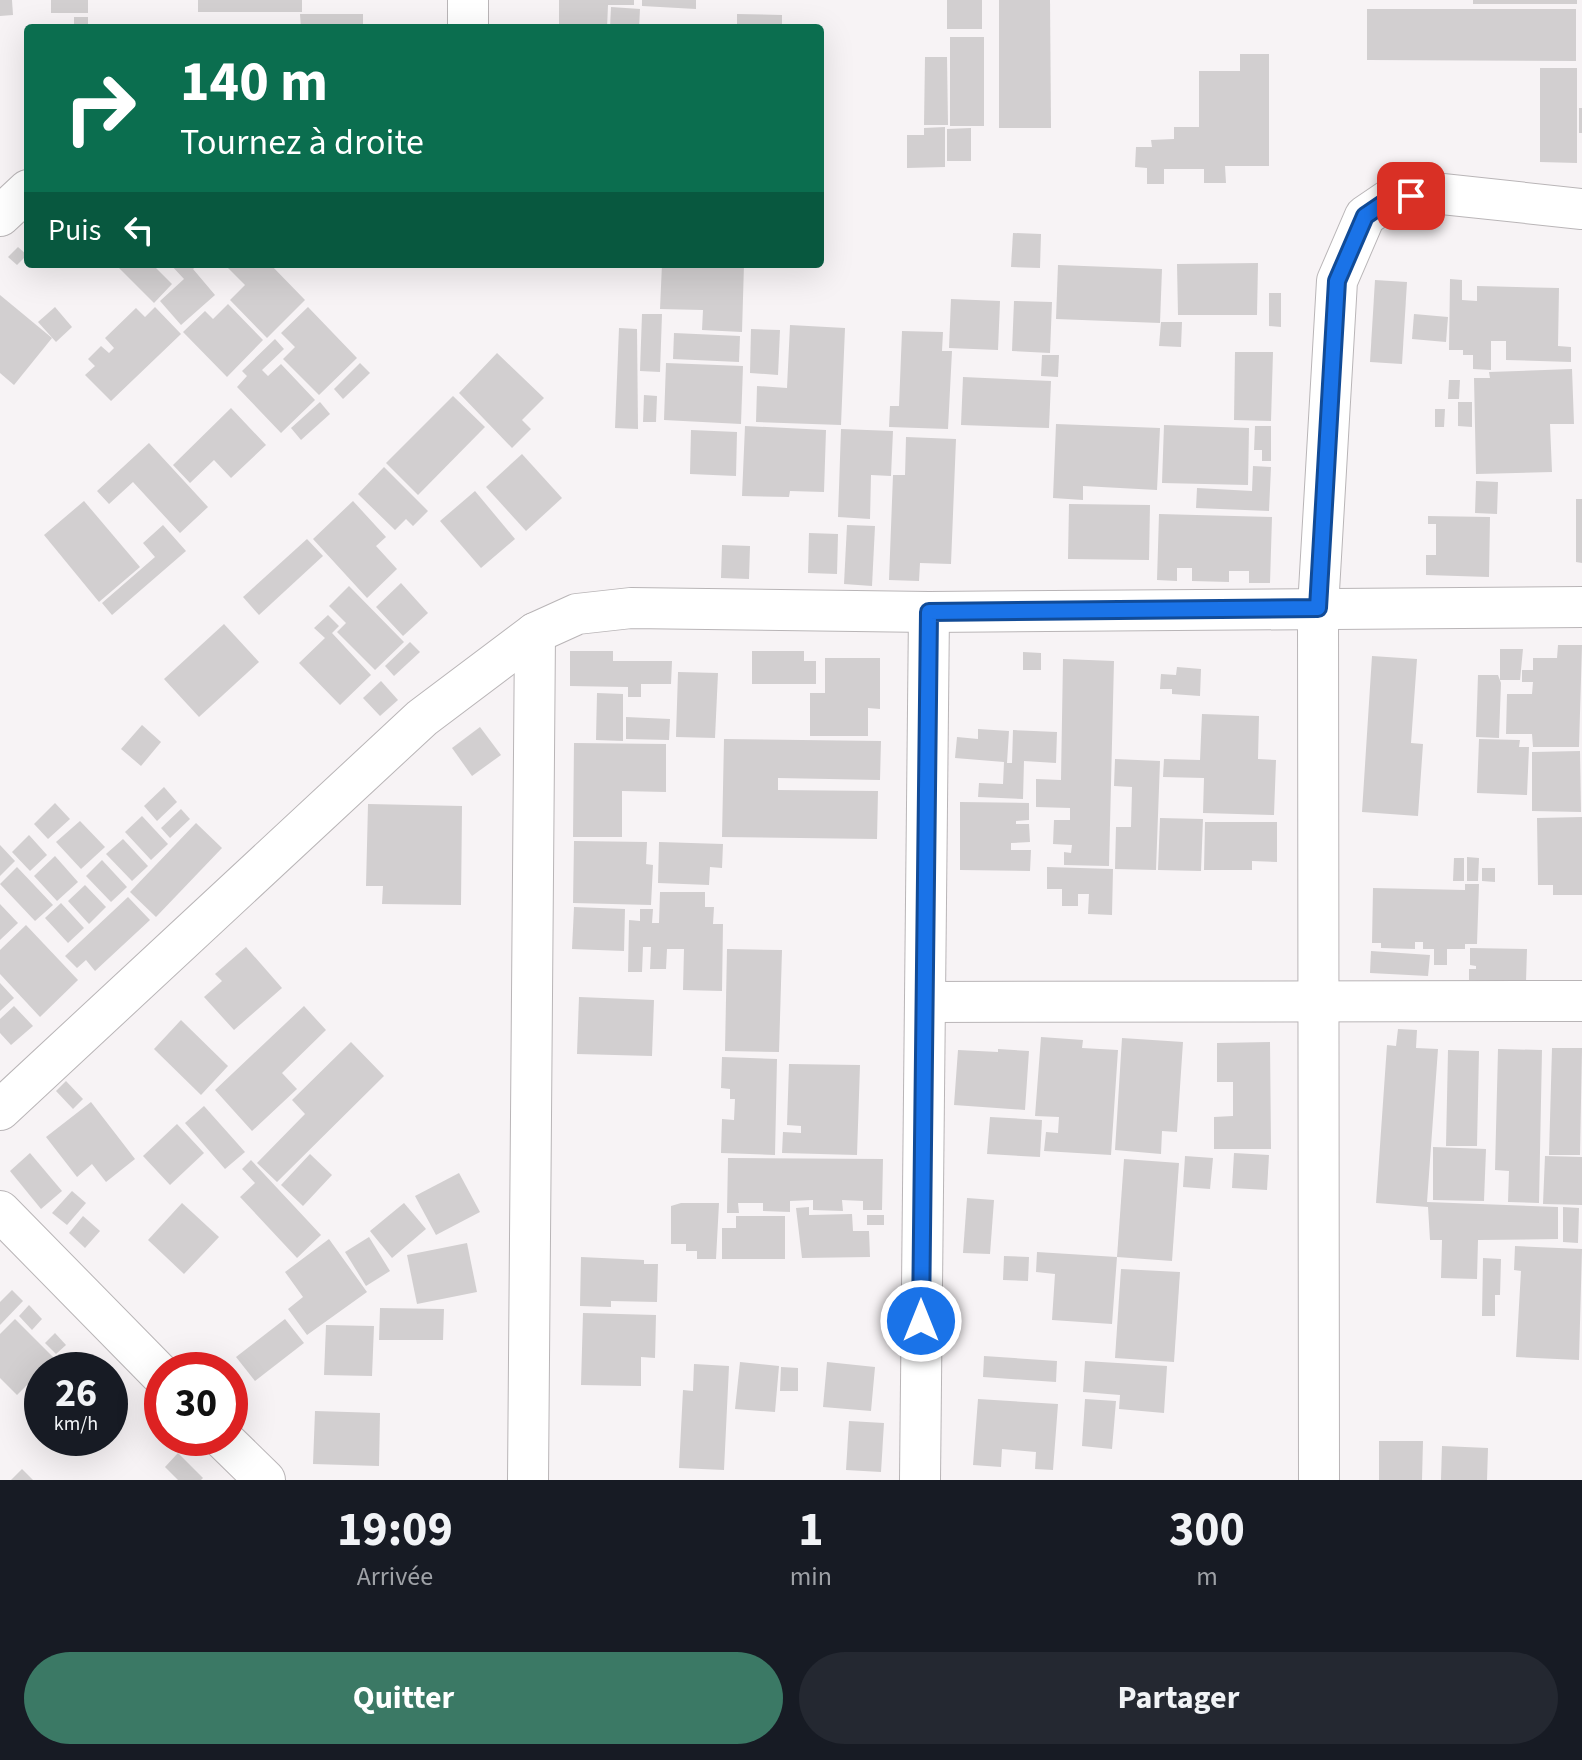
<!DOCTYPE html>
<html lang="fr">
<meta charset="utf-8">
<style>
body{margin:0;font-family:"Source Sans 3",sans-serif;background:#242831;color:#f1f3f6;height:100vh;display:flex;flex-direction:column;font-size:30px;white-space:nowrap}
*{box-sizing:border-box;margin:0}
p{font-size:26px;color:#9ea1a6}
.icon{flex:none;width:44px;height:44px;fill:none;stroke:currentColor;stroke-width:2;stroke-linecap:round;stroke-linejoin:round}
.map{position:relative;height:1480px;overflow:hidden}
.side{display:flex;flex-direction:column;background:#171b24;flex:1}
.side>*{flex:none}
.banner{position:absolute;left:24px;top:24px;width:800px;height:244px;border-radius:8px;box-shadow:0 8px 32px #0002;background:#0b6e4f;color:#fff;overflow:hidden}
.speed{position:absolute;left:24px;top:1352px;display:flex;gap:16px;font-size:40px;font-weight:700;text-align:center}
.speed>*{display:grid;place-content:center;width:104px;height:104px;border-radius:50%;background:#171b24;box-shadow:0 8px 32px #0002;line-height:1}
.speed small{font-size:20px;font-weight:400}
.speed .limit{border:12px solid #d22;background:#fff;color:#111}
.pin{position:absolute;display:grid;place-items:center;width:68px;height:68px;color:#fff;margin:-34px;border-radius:16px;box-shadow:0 4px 12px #0006}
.me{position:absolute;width:88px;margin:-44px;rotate:0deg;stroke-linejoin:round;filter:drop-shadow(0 0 6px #0008)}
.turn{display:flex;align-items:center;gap:28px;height:168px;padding:0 24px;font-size:36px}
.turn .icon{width:104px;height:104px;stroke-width:2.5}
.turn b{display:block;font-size:56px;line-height:68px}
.then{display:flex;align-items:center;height:76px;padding:0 24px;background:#0003;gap:16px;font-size:30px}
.eta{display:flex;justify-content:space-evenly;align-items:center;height:136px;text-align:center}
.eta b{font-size:48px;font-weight:700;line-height:56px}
.action{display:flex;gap:16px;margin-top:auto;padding:16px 24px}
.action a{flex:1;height:92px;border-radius:48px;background:#3b7965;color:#fff;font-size:32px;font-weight:700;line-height:92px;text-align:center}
.action a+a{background:#242831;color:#f1f3f6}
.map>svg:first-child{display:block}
.building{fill:#d2cfd0}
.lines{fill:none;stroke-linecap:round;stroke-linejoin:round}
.minor-casing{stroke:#b9b5b7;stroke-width:42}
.minor{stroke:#fff;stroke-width:40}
.route-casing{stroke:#114b97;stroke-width:20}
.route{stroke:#1a73e8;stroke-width:14}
</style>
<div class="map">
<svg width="1582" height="1480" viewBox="0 0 1582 1480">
<rect width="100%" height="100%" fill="#f7f3f5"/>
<g class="building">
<path d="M0,0h12l1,15 -13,1z"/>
<rect x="51" y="0" width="37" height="13"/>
<rect x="198" y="0" width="104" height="12"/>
<path d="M559,0h75v5h-26l-1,23h-48z"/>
<path d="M642,0h54v9l-54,-3z"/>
<rect x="947" y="0" width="35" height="29"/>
<path d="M999,0h51l1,128h-52z"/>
<rect x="1473" y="0" width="104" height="4"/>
<path d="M611,7l29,2 -1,19h-29z"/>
<path d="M1367,9h209v52l-209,-1z"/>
<path d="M300,14h63v14h-62z"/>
<path d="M737,14l45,1v13h-45z"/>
<rect x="74" y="17" width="14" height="11"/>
<rect x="950" y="37" width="34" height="89"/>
<path d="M1240,54h29v112h-44l1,17h-22v-14h-40v15h-17v-16l-12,-1 1,-20h16l-1,-7 23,-1v-12h25v-56h41z"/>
<path d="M925,57h22l1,68h-24z"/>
<path d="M1540,68h37v95l-37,-1z"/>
<rect x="1579" y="108" width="3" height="25"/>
<path d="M945,127v40l-38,1v-33h17v-7z"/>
<path d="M971,128v33h-24v-32z"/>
<path d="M1013,233l28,1 -1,34 -29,-1z"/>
<path d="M18,247l9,8 -10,10 -9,-8z"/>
<path d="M1258,263l-1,52h-79l-1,-51z"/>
<path d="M115,264h37l20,20 -18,19z"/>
<path d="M170,264h29l-6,5 22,26 -34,30 -21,-24 24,-22z"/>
<path d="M224,264h46l35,36 -38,38 -37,-38 15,-15z"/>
<path d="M662,264h82l-2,68 -40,-2 1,-20 -43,-1z"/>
<path d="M1058,265l104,4 -2,54 -104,-4z"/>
<path d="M1450,279l12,1v20l15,1v-15l82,2 -1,58 13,1v15l-65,-2v-19h-15v29l-18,-1v-14h-10v-5h-14z"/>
<path d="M1375,280l32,2 -5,82 -32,-2z"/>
<path d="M1269,293h12v34l-12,-1z"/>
<path d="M0,295l52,43 -38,47 -14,-12z"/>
<path d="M951,299l49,2 -2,49 -49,-2z"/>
<path d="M1014,301l38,1 -2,51 -38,-2z"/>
<path d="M228,304l35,36 -36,37 -44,-45 22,-21 8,8z"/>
<path d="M55,307l17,20 -16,15 -18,-20z"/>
<path d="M155,307l26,27 -70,67 -26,-26 10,-9 -7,-7 13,-13 8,7 5,-5 -9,-10 31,-30 9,9z"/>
<path d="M308,307l49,51 -38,37 -36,-36 12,-12 -14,-14z"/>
<path d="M642,314h20l-2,58 -20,-1z"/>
<path d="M1414,314l34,3 -2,25 -34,-3z"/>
<path d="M1161,322h21l-1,25 -22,-1z"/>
<path d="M790,325l55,3 -4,97 -85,-3 1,-36 30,2z"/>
<path d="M619,328l18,1 1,100 -23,-1z"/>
<path d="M751,329l29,1 -2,45 -28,-2z"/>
<path d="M902,331l41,1 -1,19h10l-4,78 -59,-2 1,-21h9z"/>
<path d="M674,333l66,3 -1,26 -66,-3z"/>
<path d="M275,339l9,10 -22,21 6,6 13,-12 34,36 -34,33 -44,-46 10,-11 -5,-5z"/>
<path d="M1235,352h38l-2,69 -37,-1z"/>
<path d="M497,353l47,45 -22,22 9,9 -19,19 -53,-55z"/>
<path d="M1042,355h17l-1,22 -17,-1z"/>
<path d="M360,363l10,10 -27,26 -9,-10z"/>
<path d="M666,363l77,3 -2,58 -77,-4z"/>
<path d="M1572,369l2,55h-24l2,48 -76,2 -2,-96h16l-1,-6z"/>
<path d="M963,377l88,4 -2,47 -88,-3z"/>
<path d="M1449,380h11l-1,19h-11z"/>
<path d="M644,395l13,1 -1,26h-13z"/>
<path d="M453,396l32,31 -67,68 -32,-32z"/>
<path d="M320,402l10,12 -29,26 -10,-12z"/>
<path d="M1458,402h14v25l-14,-1z"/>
<path d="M231,408l35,37 -35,33 -17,-18 -24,23 -17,-18z"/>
<path d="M1435,409h10l-1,18h-9z"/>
<path d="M1056,424l104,4 -3,62 -74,-4v14l-30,-2z"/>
<path d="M1164,425l85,3 -1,57 -86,-2z"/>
<path d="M745,426l81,4 -2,62 -34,-1 -1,6 -47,-1z"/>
<path d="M1255,426h16v35h-9v-11h-8z"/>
<path d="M841,429l52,2 -2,45 -20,-1 -1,44 -32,-2z"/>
<path d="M691,430l46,2 -1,44 -46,-2z"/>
<path d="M906,437l50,2 -5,125 -31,-1 -1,18 -30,-1 4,-105h12z"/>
<path d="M149,443l59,64 -28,26 -47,-51 -24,22 -12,-13z"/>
<path d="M522,454l40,44 -36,33 -40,-44z"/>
<path d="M1253,466l18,1 -2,44 -73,-3 1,-20 55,3z"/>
<path d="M384,467l44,44 -15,15 -7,-7 -11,11 -37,-36z"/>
<path d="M1476,481l22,1 -1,32 -22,-1z"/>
<path d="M475,491l40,48 -34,29 -41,-47z"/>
<path d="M1576,499h6v64l-6,-1z"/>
<path d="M84,501l56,66 -41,35 -55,-67z"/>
<path d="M353,501l33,36 -10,9 21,23 -30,29 -54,-59z"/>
<path d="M1069,504l81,1 -1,55 -81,-1z"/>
<path d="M1159,514l113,3 -2,66h-21v-12h-20v11l-37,-1v-13h-15v13l-20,-1z"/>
<path d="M1428,516l62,1 -1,60 -63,-2v-20h10v-31h-8z"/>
<path d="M163,525l23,26 -74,64 -10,-12 53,-46 -12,-14z"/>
<path d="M847,525l28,1 -3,60 -28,-2z"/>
<path d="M809,533l29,1 -1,40 -29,-1z"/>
<path d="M307,539l16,17 -64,59 -16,-18z"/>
<path d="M722,545l28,1 -1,33 -28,-1z"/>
<path d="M401,583l27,30 -25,23 -27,-29z"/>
<path d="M349,586l55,56 -29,28 -38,-38 9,-9 -17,-17z"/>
<path d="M328,615l11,11 -7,7 39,42 -31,30 -41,-42 26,-25 -11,-10z"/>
<path d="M224,624l35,38 -60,55 -35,-38z"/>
<path d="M410,642l10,10 -26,24 -9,-10z"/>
<path d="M1558,645h24l-3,102h-46l-1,-13h-26l1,-40h25l1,-12h-11v-12h11v-12h24z"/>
<path d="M1500,649h23l-3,31h-20z"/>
<path d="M570,651h43v10h59l-1,23h-30v13h-13v-10l-58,-1z"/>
<path d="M752,651h52v10h12v23h-64z"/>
<path d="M1023,652l18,1v17h-18z"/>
<path d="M1372,656l45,3 -6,84 12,1 -5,72 -56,-4z"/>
<path d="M825,658h55v51l-12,-1v28h-58v-43h15z"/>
<path d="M1063,659l51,2 -5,205 -45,-1v-13l7,1 1,-8 -19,-1 1,-24h16v-12l-34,-1v-28l25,1z"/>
<path d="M1177,667l24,2 -1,27 -28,-2v-5h-12l1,-15 15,1z"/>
<path d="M678,672l40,1 -3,65 -39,-1z"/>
<path d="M1478,675h20l3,8 -2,55 -23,-1z"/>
<path d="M381,681l17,19 -18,16 -17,-18z"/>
<path d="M597,693l26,1v47l-27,-1z"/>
<path d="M1202,714l57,2 -1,43 18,1 -2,55 -71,-2 1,-35 -41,-1 1,-18 36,1z"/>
<path d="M626,717l44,2 -1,21 -43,-1z"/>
<path d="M142,725l19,17 -20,24 -20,-17z"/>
<path d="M480,727l21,28 -29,21 -20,-28z"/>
<path d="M978,729l31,2 -2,32h5l1,-33 44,2 -1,31 -32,-2 -1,38 -45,-2 1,-14 24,1 1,-22 -49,-4 2,-21 21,2z"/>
<path d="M724,739l157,2 -1,39 -102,-2v12l100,1 -1,48 -155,-2z"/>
<path d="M1479,739l41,1 -1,7h10l-2,48 -50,-2z"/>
<path d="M574,743l92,1v48l-44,-1v46h-49z"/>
<path d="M1580,751l1,61 -49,-1v-59z"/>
<path d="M1115,759l45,2 -4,109 -41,-1 1,-42h15l1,-40 -18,-1z"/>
<path d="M164,787l13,15 -20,19 -13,-15z"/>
<path d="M960,802l69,1v17l-13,1v3h13l1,18 -19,1v7h20l-1,21 -70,-1z"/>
<path d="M55,803l15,16 -22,20 -14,-15z"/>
<path d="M368,804l94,2 -1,99 -79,-1 1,-18h-17z"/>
<path d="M181,809l9,10 -20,19 -9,-10z"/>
<path d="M142,816l26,28 -17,16 -26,-28z"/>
<path d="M1582,817v78h-29v-10h-15l-1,-67z"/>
<path d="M1160,818l43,1 -2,52 -43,-1z"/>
<path d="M80,821l25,26 -24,22 -25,-27z"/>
<path d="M1205,822h72v40l-25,-1v9h-48z"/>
<path d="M196,823l26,25 -66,69 -26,-25z"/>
<path d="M29,835l18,20 -17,16 -18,-19z"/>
<path d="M123,839l25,27 -16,15 -26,-27z"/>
<path d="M574,841l73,1 -1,22 7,1 -2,40 -78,-2z"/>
<path d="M659,842l64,2 -1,24 -12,-1 -1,18 -51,-2z"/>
<path d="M0,845l15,16 -15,15z"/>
<path d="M55,856l23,26 -21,19 -23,-25z"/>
<path d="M1467,857l12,1 -1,23h-11z"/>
<path d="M1454,858h10v23h-11z"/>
<path d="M102,860l25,27 -16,15 -25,-26z"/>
<path d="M17,867l36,38 -18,16 -35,-37z"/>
<path d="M1047,867l66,2 -1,46 -24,-1 1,-20h-11v12h-16v-17h-15z"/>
<path d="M1482,868h13v14l-13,-1z"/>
<path d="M1465,884h14l-2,60h-12v5h-18v16h-13v-16h-11v-7h-8v7l-34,-1v-5h-9l1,-55 92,2z"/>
<path d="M85,885l21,22 -17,17 -21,-23z"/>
<path d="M660,892h45v15h9l-1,17h10l-1,67 -39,-1 1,-41h-17l-1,20h-16l1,-22h-8l-1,25h-14l1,-52 11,1v-12h13l-1,14h7z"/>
<path d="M128,897l22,23 -55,51 -9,-11 -9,8 -12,-12z"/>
<path d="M61,903l23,25 -16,15 -23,-25z"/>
<path d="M0,904l18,19 -18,17z"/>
<path d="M574,907l51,2 -1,42 -52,-2z"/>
<path d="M26,925l52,55 -38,37 -40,-43v-24z"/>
<path d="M246,947l36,41 -48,42 -30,-33 18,-16 -7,-7z"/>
<path d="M1470,948l57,1 -1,33 -57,-2v-11h7v-3l-6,-1z"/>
<path d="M727,949l55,1 -3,102 -54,-1z"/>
<path d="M1371,951l59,4 -2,21 -58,-3z"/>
<path d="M0,983l14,15 -14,13z"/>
<path d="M579,997l75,3 -2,56 -75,-2z"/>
<path d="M14,1006l19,20 -22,19 -11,-12v-14z"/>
<path d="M304,1006l22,24 -44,43 15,16 -45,42 -37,-41z"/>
<path d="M181,1020l47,46 -27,29 -47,-46z"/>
<path d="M1398,1029l19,1 -1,18 22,1 -11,153 131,5v32l-80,1 -1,39 -36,-1 1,-38h-12l-2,-33 -52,-4 11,-158 9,1z"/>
<path d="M1041,1037l42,3 -1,8 36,2 -7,105 -67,-4 2,-19 12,1 1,-16 -24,-1z"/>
<path d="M1122,1038l61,4 -6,90 -15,-1 -1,23 -46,-4z"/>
<path d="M351,1042l33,34 -107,106 -20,-19 48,-49 -13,-14z"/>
<path d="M1270,1042l1,107h-57v-32l19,-1v-34h-16v-39z"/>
<path d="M1552,1048h30l-2,107h-31z"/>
<path d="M998,1049l31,2 -4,59 -71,-5 4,-55 40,2z"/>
<path d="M1498,1049l44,1 -3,153 -31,-1 1,-31 -14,-1z"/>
<path d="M1448,1050l31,1 -2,95h-31z"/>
<path d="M722,1057l55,2 -2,96 -54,-2 1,-34 12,1 1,-21h-5v-10l-9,-1z"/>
<path d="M789,1064l71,1 -3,90 -75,-2 1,-21 18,1v-7l-14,-1z"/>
<path d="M66,1081l17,18 -10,10 -17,-18z"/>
<path d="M91,1102l44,57 -29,23 -14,-18 -15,13 -31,-40z"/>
<path d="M204,1106l41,46 -20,17 -40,-46z"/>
<path d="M990,1117l52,3 -2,37 -53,-3z"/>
<path d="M177,1124l27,29 -34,32 -27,-29z"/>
<path d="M1433,1147l53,2 -2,52 -51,-1z"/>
<path d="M30,1153l32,38 -21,18 -31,-38z"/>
<path d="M1234,1153l35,2 -2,35 -35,-2z"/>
<path d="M310,1154l22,21 -29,31 -22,-21z"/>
<path d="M1185,1156l28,2 -3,31 -27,-2z"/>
<path d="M1545,1156l37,1v48l-39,-1z"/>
<path d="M728,1158l155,1 -1,51h-19v-9l-21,-1 1,11 -30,-1v-10l-23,1v11l-27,-1v-8h-25l1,10h-12z"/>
<path d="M1124,1159l55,4 -7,98 -55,-4z"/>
<path d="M251,1160l70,75 -24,23 -57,-61 15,-14 -13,-14z"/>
<path d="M459,1173l21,39 -44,23 -21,-39z"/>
<path d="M72,1191l14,12 -19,22 -15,-12z"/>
<path d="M967,1198l27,2 -4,54 -27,-1z"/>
<path d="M182,1203l37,34 -35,37 -36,-34z"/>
<path d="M404,1203l22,26 -34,29 -22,-27z"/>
<path d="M681,1203h38l-3,56h-19v-8h-11v-7h-15v-38z"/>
<path d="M809,1207v8l43,-1 1,17h16l1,26 -68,1 -6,-50z"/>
<path d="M1563,1207l16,1 -1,35 -15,-1z"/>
<rect x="867" y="1215" width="17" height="10"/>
<path d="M83,1216l17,15 -15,17 -16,-15z"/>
<path d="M736,1216h49v43h-63v-31h14z"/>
<path d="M369,1237l21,34 -24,15 -21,-34z"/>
<path d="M329,1239l38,53 -60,43 -19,-26 15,-12 -18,-25z"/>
<path d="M467,1243l10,49 -60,12 -10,-49z"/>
<path d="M1515,1246l67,3 -3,111 -63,-3 5,-86 -7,-1z"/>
<path d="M1037,1252l80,5 -5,67 -60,-4 3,-46 -19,-2z"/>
<path d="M1004,1256l25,1 -1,24 -25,-1z"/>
<path d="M581,1257l63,3v4h14l-1,38 -46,-1v6l-31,-1z"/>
<path d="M1483,1258l18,1 -1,36h-5v21h-13z"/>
<path d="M1121,1269l59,3 -6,90 -59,-4z"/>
<path d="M12,1290l11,11 -23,24v-23z"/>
<path d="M29,1305l13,14 -10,11 -13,-14z"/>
<path d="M380,1308l64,1 -1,31h-64z"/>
<path d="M583,1313l73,2 -1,43 -14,-1v29l-60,-1z"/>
<path d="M15,1319l39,39 -37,37 -17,-17v-44z"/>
<path d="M285,1319l19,24 -49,38 -19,-24z"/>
<path d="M326,1325l48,1 -2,50 -48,-1z"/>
<path d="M55,1333l11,12 -10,9 -11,-11z"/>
<path d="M984,1356l73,5 -1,21 -73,-5z"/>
<path d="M1085,1361l82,5 -3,47 -45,-4 1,-14 -37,-3z"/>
<path d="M740,1362l39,4 -4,46 -40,-3z"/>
<path d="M827,1362l48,5 -4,44 -48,-4z"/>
<path d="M694,1364l35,2 -5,104 -45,-2 4,-78 10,1z"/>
<path d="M781,1367l17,1v23h-18z"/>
<path d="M978,1399l80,5 -5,66 -18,-1 1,-17 -34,-3 -1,18 -28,-2z"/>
<path d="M1085,1399l31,2 -4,48 -30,-3z"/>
<path d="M315,1411l65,2 -1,53 -66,-2z"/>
<path d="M849,1421l35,2 -3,49 -35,-2z"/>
<path d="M1379,1441h44l-1,39h-43z"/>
<path d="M1442,1446l46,2 -1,32h-46z"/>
<path d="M178,1453l25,25 -2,2h-23l-13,-13z"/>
<path d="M22,1469l11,11h-22z"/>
</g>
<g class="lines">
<defs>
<g id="minor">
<path d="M468,0v28"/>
<path d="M0,216l28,-26"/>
<path d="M925,1002l657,-1"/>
<path d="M0,1110l422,-392 113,-85 42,-19 54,-6 298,4 653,-5"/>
<path d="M0,1211l162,165"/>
<path d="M222,1438l43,42"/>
<path d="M528,1480l7,-847"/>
<path d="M920,1480l9,-868"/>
<path d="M1319,1480l-1,-872 19,-327 28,-65 25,-17 43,-6 149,16"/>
</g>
</defs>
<use href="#minor" class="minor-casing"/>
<use href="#minor" class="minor"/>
</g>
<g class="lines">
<defs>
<path id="route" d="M921,1321l8,-709 389,-4 19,-327 28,-65 25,-17 21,-3"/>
</defs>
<use href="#route" class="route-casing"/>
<use href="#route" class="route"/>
</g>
</svg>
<div class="speed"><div>26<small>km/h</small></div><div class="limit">30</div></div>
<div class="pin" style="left:1411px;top:196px;background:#d93025"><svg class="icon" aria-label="arrive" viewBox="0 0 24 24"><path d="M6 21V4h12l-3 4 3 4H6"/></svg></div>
<svg class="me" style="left:921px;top:1321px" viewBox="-20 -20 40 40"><circle r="17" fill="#1a73e8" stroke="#fff" stroke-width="3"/><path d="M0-11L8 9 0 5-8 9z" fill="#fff"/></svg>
<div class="banner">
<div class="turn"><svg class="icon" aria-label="right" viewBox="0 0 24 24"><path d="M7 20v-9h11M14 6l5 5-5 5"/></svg><div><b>140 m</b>Tournez à droite</div></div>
<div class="then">Puis<svg class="icon" aria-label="left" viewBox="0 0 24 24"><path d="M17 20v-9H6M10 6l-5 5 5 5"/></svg></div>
</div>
</div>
<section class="side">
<div class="eta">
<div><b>19:09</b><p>Arrivée</p></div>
<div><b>1</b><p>min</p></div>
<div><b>300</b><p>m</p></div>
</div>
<div class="action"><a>Quitter</a><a>Partager</a></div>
</section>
